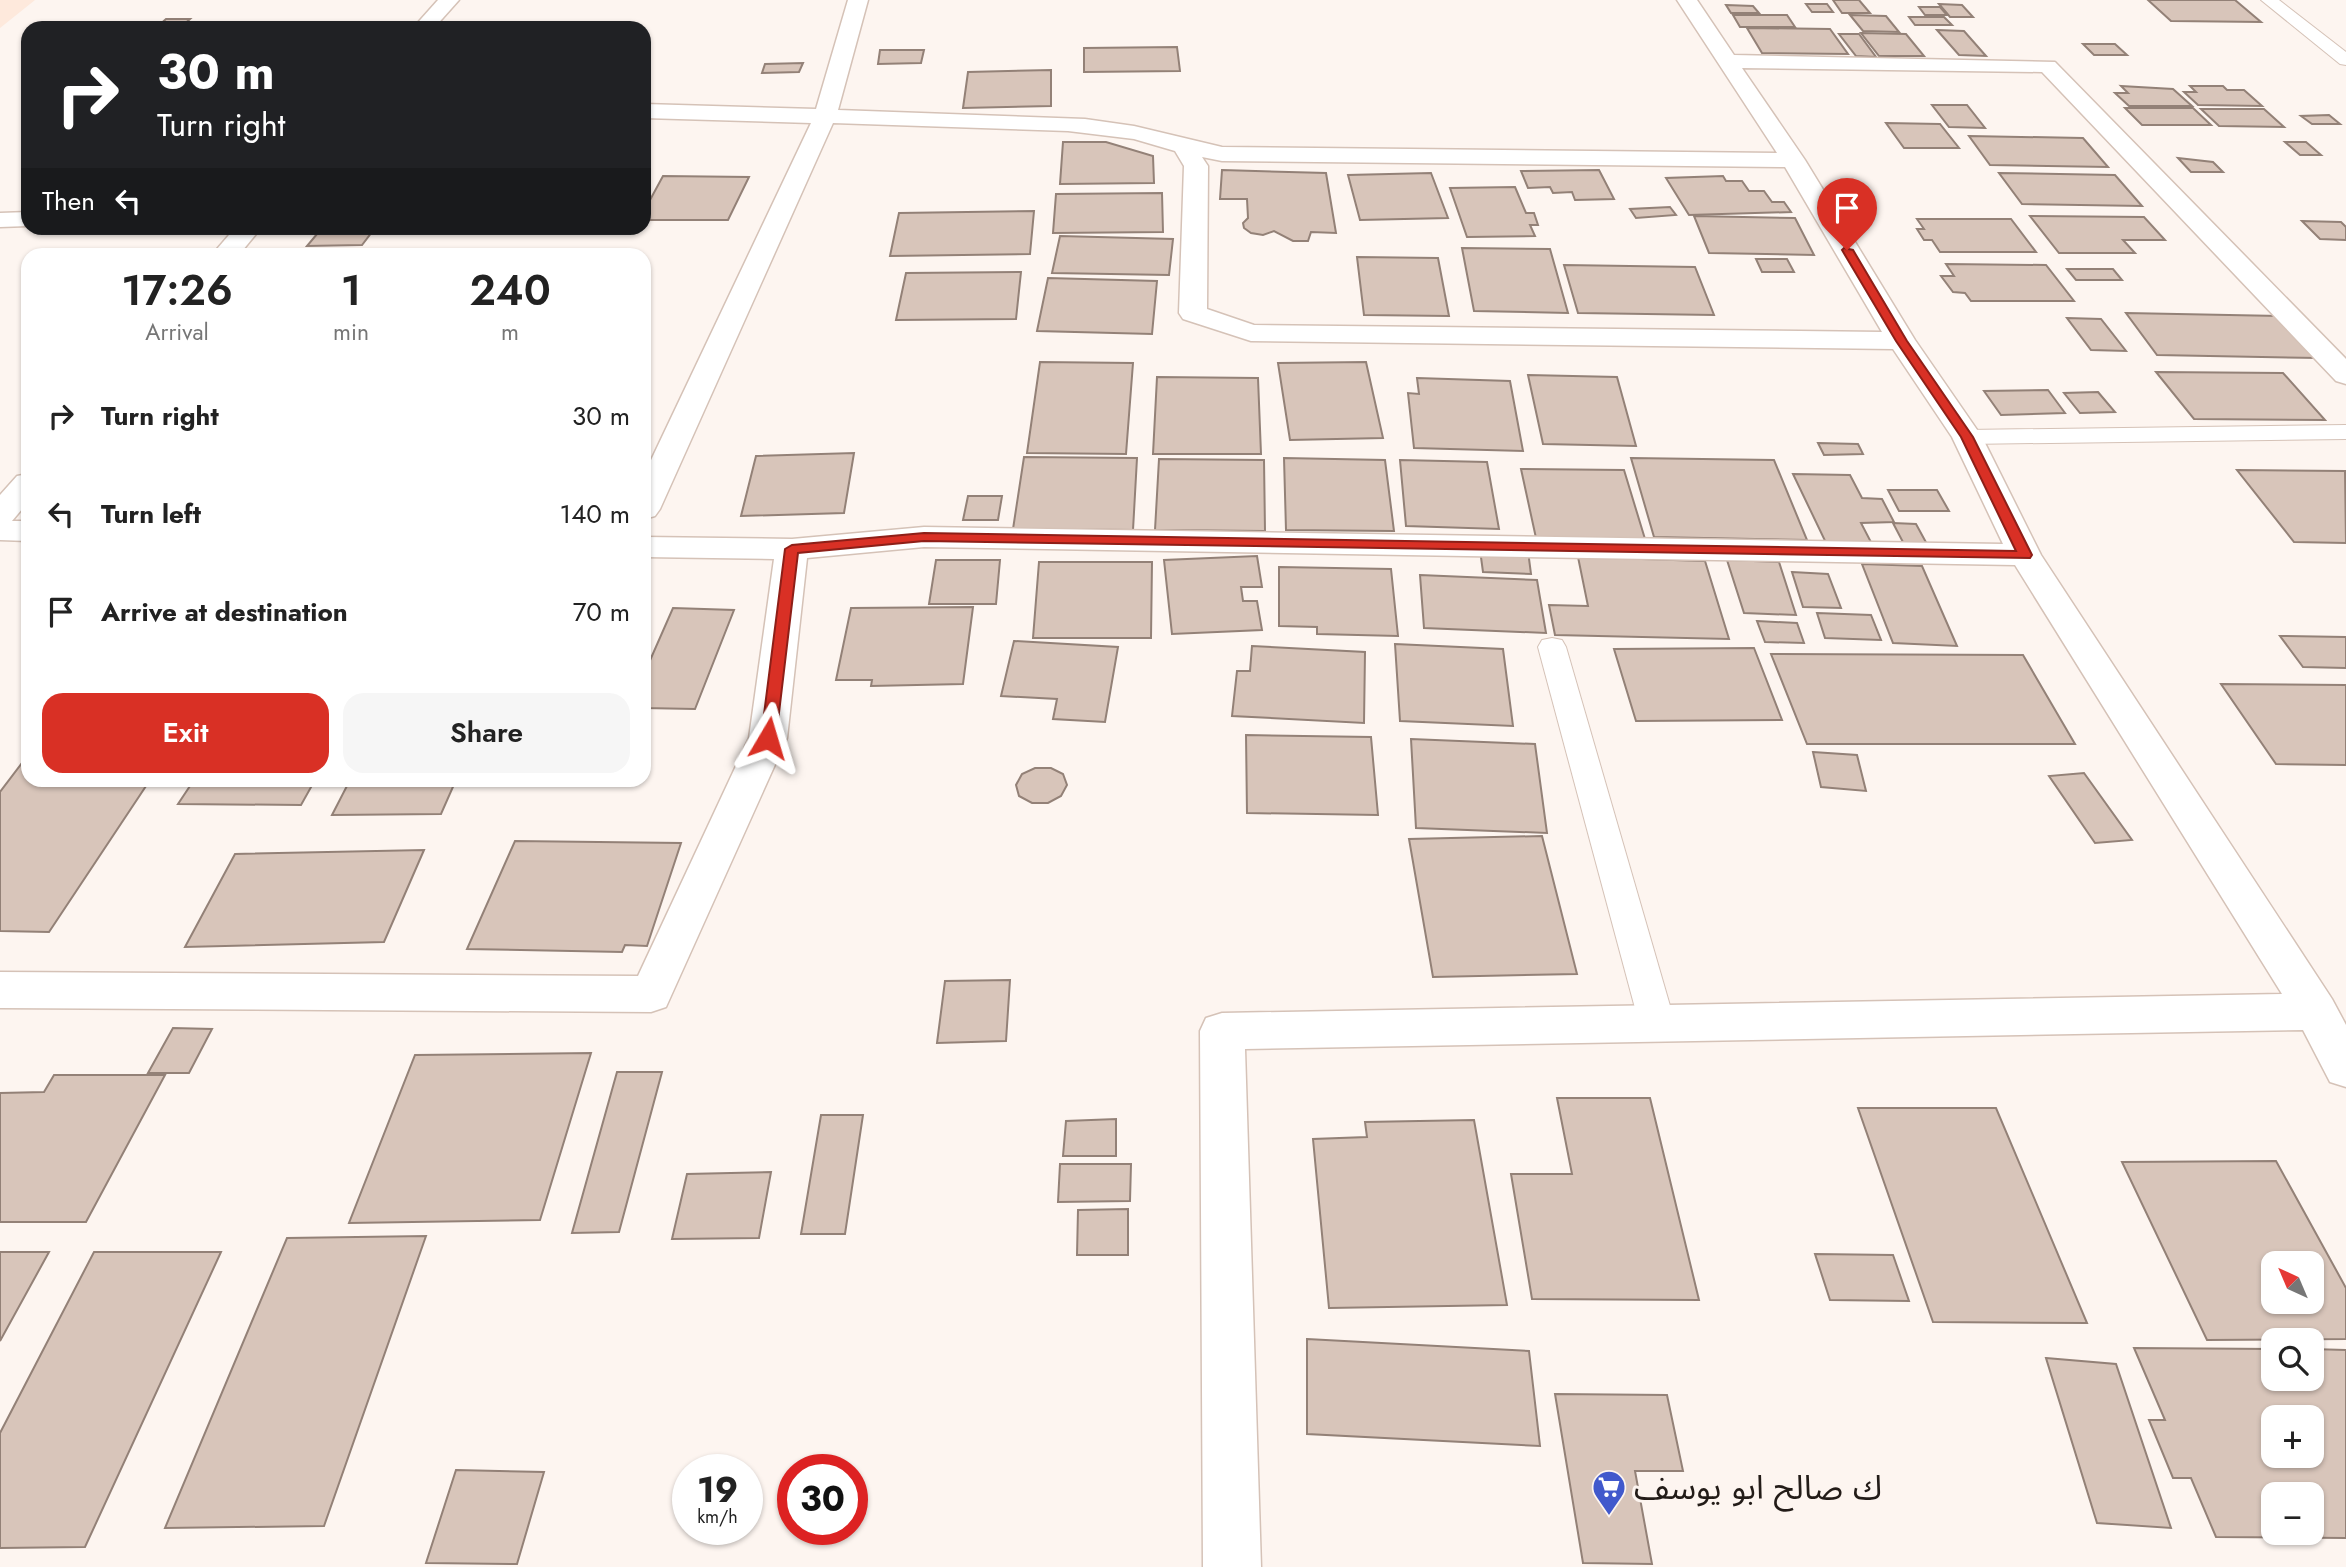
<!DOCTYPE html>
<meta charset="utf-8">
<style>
body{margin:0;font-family:Jost,"Noto Sans Arabic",sans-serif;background:#f6f6f6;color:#222;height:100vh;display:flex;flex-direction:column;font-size:26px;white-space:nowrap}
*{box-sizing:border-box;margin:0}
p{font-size:23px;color:#767676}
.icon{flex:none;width:38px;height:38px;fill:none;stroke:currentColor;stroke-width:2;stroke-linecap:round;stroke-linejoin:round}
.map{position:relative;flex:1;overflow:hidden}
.side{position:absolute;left:21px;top:248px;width:630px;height:539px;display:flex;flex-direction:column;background:#fff;border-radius:21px;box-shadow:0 2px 5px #0004}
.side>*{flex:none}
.hud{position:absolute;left:21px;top:21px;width:630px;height:214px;border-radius:21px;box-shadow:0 2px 5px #0004;background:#202124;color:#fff;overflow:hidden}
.needle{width:46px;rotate:316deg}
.controls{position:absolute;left:2261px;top:1251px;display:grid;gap:14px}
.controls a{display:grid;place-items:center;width:63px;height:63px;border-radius:14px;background:#fff;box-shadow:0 2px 5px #0004;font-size:35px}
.speed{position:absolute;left:672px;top:1454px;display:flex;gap:14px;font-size:35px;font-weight:700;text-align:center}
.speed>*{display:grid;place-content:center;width:91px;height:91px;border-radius:50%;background:#fff;box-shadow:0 2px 5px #0004;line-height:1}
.speed small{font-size:18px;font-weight:400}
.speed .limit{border:10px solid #d22;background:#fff;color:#111}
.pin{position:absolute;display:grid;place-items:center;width:60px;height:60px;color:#fff;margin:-72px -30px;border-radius:50% 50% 50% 0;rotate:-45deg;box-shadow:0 0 7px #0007}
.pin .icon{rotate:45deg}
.me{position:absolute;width:77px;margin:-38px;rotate:7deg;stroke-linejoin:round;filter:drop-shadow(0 0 5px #0008)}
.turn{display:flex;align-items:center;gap:24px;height:147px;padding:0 21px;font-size:32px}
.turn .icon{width:91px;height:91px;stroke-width:2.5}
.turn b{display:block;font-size:49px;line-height:60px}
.then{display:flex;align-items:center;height:66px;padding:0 21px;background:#0003;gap:14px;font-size:26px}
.eta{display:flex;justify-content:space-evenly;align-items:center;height:119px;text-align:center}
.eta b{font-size:42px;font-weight:600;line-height:49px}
.action{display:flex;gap:14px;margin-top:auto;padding:14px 21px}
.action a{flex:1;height:80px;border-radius:21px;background:#d93025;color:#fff;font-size:28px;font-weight:600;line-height:80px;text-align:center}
.action a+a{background:#f6f6f6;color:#222}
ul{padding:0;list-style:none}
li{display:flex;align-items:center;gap:21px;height:98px;padding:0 21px}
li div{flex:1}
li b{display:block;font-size:26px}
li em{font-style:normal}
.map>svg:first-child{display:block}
.built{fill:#fee9dc}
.building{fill:#d8c5ba;stroke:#938177;stroke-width:2;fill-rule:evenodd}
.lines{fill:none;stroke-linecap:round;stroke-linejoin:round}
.lane-casing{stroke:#d5c2b7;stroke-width:2}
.street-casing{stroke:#d5c2b7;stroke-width:3}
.lane{fill:#fff;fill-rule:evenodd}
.street{fill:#fff;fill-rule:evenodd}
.route{fill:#d93025;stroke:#8d1f18;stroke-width:2}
.labels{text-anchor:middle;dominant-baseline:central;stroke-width:6;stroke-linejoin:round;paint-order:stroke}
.near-poi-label{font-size:33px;fill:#231c18;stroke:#fdf5f0;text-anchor:start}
</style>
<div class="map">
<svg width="2346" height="1567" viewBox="0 0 2346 1567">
<rect width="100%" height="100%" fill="#fdf5f0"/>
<path class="built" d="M0,0h35l-35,28z"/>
<g class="building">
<path d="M1833,0h26l11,13h-28z"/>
<path d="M2148,0h87l26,22 -90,-1z"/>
<path d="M1806,4h21l6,8h-21z"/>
<path d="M1939,4l23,1 11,12h-23z"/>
<path d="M1726,5l27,1 6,7h-28z"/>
<path d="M1919,7h21l7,8h-22z"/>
<path d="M1733,15h54l8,12h-55z"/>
<path d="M1850,15l36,1 13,16 -36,-1z"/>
<path d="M1909,17h35l8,8h-37z"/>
<path d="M166,19h24l-10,9h-24z"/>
<path d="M1747,28l83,1 18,25 -86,-1z"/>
<path d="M1937,30l27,1 22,25 -27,-1z"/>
<path d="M1861,33l45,1 18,22h-45z"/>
<path d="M1839,34h20l17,23 -20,-1z"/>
<path d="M2083,44h32l12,11h-33z"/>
<path d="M1177,47l3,24 -96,1v-24z"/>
<path d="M880,50h44l-3,13 -43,1z"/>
<path d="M803,63l-4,9 -37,1 3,-9z"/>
<path d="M1051,70v36l-88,2 5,-36z"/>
<path d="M2121,86l52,3 19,17h-63l-14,-13h13z"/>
<path d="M2190,86h33l4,4h17l18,16 -64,-1 -14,-13h12z"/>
<path d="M1932,105h35l18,23 -36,-1z"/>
<path d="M2125,108h68l18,17h-69z"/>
<path d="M2201,109h63l20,18 -65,-1z"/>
<path d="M2329,115l11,9h-28l-11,-8z"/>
<path d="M1886,123l54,1 19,24h-55z"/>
<path d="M1969,136l114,2 25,29 -118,-2z"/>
<path d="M1063,142h43l47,14 1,27 -94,1z"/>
<path d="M2285,142h21l15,13h-21z"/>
<path d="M2178,158l35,4 10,10h-32z"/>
<path d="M1222,170l104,3 10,60 -25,-1 -3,9h-15l-19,-10 -11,4 -12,-2 -7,-5 -1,-5 5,-5 -1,-19h-27z"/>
<path d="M1599,170l15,29 -39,1 -3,-8 -19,1 -3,-6 -22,1 -7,-17z"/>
<path d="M1431,173l17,45 -88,2 -12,-45z"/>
<path d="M1999,173l116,2 27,31 -120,-2z"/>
<path d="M663,176l86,1 -21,43h-84v-9z"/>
<path d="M1723,176l3,5h16l7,10h15l8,11h12l7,10 -102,3 -23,-37z"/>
<path d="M1515,187l11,26h8l4,12h-8l5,11 -68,1 -17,-49z"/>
<path d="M1162,193l1,39 -110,1 3,-39z"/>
<path d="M1670,207l6,8 -40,3 -6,-9z"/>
<path d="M1034,211l-4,43 -140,2 9,-43z"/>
<path d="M1694,216l101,2 19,37 -105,-2z"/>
<path d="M2030,216l114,1 21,23h-42l12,13h-76z"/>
<path d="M1917,219h94l25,33h-96l-8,-12h-8l-7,-11h7z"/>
<path d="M2302,221l39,1 5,5v13l-26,-1z"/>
<path d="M322,228h53l-13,17 -55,1z"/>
<path d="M1060,236l113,3 -4,36 -117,-2z"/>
<path d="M1462,248l88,1 18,64 -94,-2z"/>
<path d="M1357,257l81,1 11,58 -85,-1z"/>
<path d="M1756,259h31l7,13h-32z"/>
<path d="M1946,264l100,1 28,36h-103l-6,-8 -12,-1 -12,-16h13z"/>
<path d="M1564,265l131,2 19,48 -136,-2z"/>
<path d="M2067,269h46l9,11h-46z"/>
<path d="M1021,272l-5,47 -120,1 10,-47z"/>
<path d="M1048,278l109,3 -5,53 -115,-3z"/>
<path d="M2126,313l154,3 37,42 -160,-3z"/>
<path d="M2067,318l34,1 25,32 -35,-1z"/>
<path d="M1040,362l93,1 -7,91 -99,-1z"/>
<path d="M1366,362l17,76 -93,2 -12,-77z"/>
<path d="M2156,372l127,1 42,47 -131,-1z"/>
<path d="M1528,375l89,2 19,69 -93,-2z"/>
<path d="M1157,377l101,1 3,76h-108z"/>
<path d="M1417,378l93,3 13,70 -109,-3 -6,-55 11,1z"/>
<path d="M2048,390l17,23 -64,2 -17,-24z"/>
<path d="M2098,392l17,20 -35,1 -16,-20z"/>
<path d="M1818,443l40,1 5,10 -39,1z"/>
<path d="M854,453l-10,60 -103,3 15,-60z"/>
<path d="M1024,457l113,1 -4,72 -120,-1z"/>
<path d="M1284,458l101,2 9,71 -108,-1z"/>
<path d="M1631,458l143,2 33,80 -153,-3z"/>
<path d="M1159,459l105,1 1,71 -110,-1z"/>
<path d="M1400,460l87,2 12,67 -93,-3z"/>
<path d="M1521,469l103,1 21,69 -109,-1z"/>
<path d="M2237,470l108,1 1,72 -52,-1z"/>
<path d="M1793,474l57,1 12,23 20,1 12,23 -33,1 12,23 -45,1z"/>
<path d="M1888,490h49l12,21h-50z"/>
<path d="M968,496h34l-4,24h-35z"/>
<path d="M1893,523l23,1 12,22h-23z"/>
<path d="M1480,550l48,1 3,23 -48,-2z"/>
<path d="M1257,556l5,31h-21l2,14h14l5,29 -90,4 -8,-74z"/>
<path d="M1578,557l127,4 24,78 -174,-4 -6,-30 39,1z"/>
<path d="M936,560h64l-4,44h-67z"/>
<path d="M1727,560l52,2 17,53 -52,-2z"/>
<path d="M1039,562h113l-1,76h-118z"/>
<path d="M1862,564l60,2 35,80 -64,-3z"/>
<path d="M1279,567l112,2 7,67 -81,-2v-7l-38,-1z"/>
<path d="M1792,572l36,2 13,34 -38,-1z"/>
<path d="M1420,575l117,5 9,53 -122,-5z"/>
<path d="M973,607l-10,77 -92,2 1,-6h-36l15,-72z"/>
<path d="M673,608l61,2 -39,99 -51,-1v-34z"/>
<path d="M1817,613l54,2 10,25 -56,-2z"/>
<path d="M1757,621l40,2 7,20 -39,-1z"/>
<path d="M2280,636l66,1v31l-43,-1z"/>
<path d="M1014,641l104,6 -13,75 -52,-3 4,-20 -56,-3z"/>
<path d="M1395,644l108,5 10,77 -113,-5z"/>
<path d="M1252,646l113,6 -1,71 -132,-7 5,-45h13z"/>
<path d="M1754,648l28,72 -146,1 -22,-72z"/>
<path d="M1771,654l252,1 52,89h-268z"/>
<path d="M2221,684l125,1v80l-70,-1z"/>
<path d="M1246,735l125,2 7,78 -131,-2z"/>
<path d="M1411,739l124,5 12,89 -131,-5z"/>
<path d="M1813,752l44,3 9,36 -45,-4z"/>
<path d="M28,755v25h122l-101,152 -49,-1v-139z"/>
<path d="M1035,768h16l12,6 4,11 -6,11 -13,7h-16l-13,-7 -3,-11 6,-11z"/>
<path d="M2084,773l48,67 -37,3 -46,-67z"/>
<path d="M194,780h121l-14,25 -123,-1z"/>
<path d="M350,780h106l-15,34 -109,1z"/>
<path d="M1542,836l35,138 -144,3 -24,-138z"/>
<path d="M515,841l166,2 -34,103 -22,-1 -3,7 -155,-3z"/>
<path d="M424,850l-40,92 -199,5 50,-93z"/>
<path d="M1010,980l-4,61 -69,2 8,-62z"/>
<path d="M173,1028l39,1 -23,44h-41z"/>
<path d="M591,1053l-51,167 -191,3 66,-168z"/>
<path d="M617,1072h45l-43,160 -47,1z"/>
<path d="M54,1075h111l-79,147h-86v-129l44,-1z"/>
<path d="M1557,1098h93l49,202 -167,-1 -21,-125h61z"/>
<path d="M1858,1108h138l91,215 -154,-1z"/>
<path d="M821,1115h42l-18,119h-44z"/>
<path d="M1116,1119v37h-53l3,-35z"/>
<path d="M1474,1120l33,185 -178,3 -16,-169 54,-2 -2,-15z"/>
<path d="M2276,1161l70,127v51l-139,1 -85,-178zM2273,1264h39v38h-39z"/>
<path d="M1060,1164h71l-1,37 -72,1z"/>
<path d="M771,1172l-12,66 -87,1 15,-65z"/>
<path d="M1128,1209v46h-51l1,-45z"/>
<path d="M426,1236l-102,290 -159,2 122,-290z"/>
<path d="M0,1252h49l-49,89z"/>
<path d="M94,1252h127l-136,295 -85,1v-115z"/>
<path d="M1815,1254l78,1 16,46 -79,-1z"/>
<path d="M1307,1339l222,12 11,95 -233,-12z"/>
<path d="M2134,1348l139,1v30h39v-30l34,1v188l-130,-1 -25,-59h-18l-24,-58h16zM2273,1418h39v38h-39zM2273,1494h39v39h-39z"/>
<path d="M2046,1358l70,6 55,164 -74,-5z"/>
<path d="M1555,1394l112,1 16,76h-48l17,93 -69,-1z"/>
<path d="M456,1470l88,2 -27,92 -91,-1z"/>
</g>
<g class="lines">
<defs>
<g id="lane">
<path d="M2261,0h18l67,52v13l-6,-1z"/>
<path d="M2346,425v14l-379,5 -9,-2 -3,-5 3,-5 9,-2z"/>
<path d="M1552,638l10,2 4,7 109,376 -5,11 -13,4 -13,-4 -5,-11 -101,-376 4,-7z"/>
</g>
<g id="street">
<path d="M438,0h21l-25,28h-21z"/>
<path d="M848,0h20l-30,110 247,9 49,7 88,21 555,6 -100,-153h20l37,55 321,7 291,297v25l-10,-3 -294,-309 -300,-4 63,92 110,180 67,97 59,118 291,444 14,26v62l-16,-5 -27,-52 -1058,19 16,518h-58l-3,-536 6,-13 16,-5 1060,-19 -267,-429 -1091,-18 -117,11 -20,180 -121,269 -15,5 -651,-4v-36l638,4 111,-238 25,-179 -130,-2v-20l148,2 132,-12 1079,17 -51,-107 -59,-88 -642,-8 -68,-22 -4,-6 5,-147 -9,-15 -41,-12 -66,-8 -235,-8 -173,386 -5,7 -11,3v-44l167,-352 -167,-5v-14l172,5zM1202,157l20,4 563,6 97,165 -628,-7 -47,-16 1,-143z"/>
<path d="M28,212v14l-28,1v-14z"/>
<path d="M235,228h26l-23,28h-27z"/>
<path d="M28,474v28l-16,19h16v20l-28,-1v-45l17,-19z"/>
</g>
</defs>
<use href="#lane" class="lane-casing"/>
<use href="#street" class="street-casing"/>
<use href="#lane" class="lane"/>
<use href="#street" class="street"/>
</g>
<path class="route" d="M1844,248l9,2 54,91 66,96 59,118 -2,3 -1106,-17 -126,12 -22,185 -8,5 -7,-5 24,-189 7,-4 132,-12 1092,18 -55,-114 -65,-96 -54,-91z"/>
<defs>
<symbol id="supermarket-pin" viewBox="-11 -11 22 30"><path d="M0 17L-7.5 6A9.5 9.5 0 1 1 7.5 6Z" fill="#4159cc" stroke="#fdf5f0"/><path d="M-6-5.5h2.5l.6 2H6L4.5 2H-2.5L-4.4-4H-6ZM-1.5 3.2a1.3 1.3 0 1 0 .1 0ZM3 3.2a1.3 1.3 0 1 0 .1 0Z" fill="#fff"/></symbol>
</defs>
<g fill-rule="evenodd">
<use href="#supermarket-pin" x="1590" y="1468" width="38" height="52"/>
</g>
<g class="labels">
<g class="near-poi-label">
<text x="1634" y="1487">ك صالح ابو يوسف</text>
</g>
</g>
</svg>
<div class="controls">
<a><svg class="needle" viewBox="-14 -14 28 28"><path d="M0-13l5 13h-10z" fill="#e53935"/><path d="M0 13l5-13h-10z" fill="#767676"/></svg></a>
<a><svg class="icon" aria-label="search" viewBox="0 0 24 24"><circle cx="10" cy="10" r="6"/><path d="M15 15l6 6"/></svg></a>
<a>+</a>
<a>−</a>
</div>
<div class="speed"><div>19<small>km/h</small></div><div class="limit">30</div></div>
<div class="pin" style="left:1847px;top:250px;background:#d93025"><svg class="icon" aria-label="arrive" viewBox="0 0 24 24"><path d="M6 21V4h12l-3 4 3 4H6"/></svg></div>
<svg class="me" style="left:768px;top:738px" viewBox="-20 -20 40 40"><path d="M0-17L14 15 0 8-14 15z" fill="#d93025" stroke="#fff" stroke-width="4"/></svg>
<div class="hud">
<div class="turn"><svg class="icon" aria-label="right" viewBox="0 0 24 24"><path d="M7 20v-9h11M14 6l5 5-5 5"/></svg><div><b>30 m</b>Turn right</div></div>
<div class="then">Then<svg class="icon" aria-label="left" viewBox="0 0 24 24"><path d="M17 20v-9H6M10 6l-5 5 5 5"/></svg></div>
</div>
<section class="side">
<div class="eta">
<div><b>17:26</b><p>Arrival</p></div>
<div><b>1</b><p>min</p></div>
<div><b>240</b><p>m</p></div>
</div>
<ul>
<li><svg class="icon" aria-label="right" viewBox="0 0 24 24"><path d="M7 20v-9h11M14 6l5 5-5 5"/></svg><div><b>Turn right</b></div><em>30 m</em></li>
<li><svg class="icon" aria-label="left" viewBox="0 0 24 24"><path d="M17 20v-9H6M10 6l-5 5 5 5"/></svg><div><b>Turn left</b></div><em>140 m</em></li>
<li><svg class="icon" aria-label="arrive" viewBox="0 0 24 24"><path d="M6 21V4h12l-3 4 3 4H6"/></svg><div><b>Arrive at destination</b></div><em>70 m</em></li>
</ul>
<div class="action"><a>Exit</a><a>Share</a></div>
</section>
</div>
